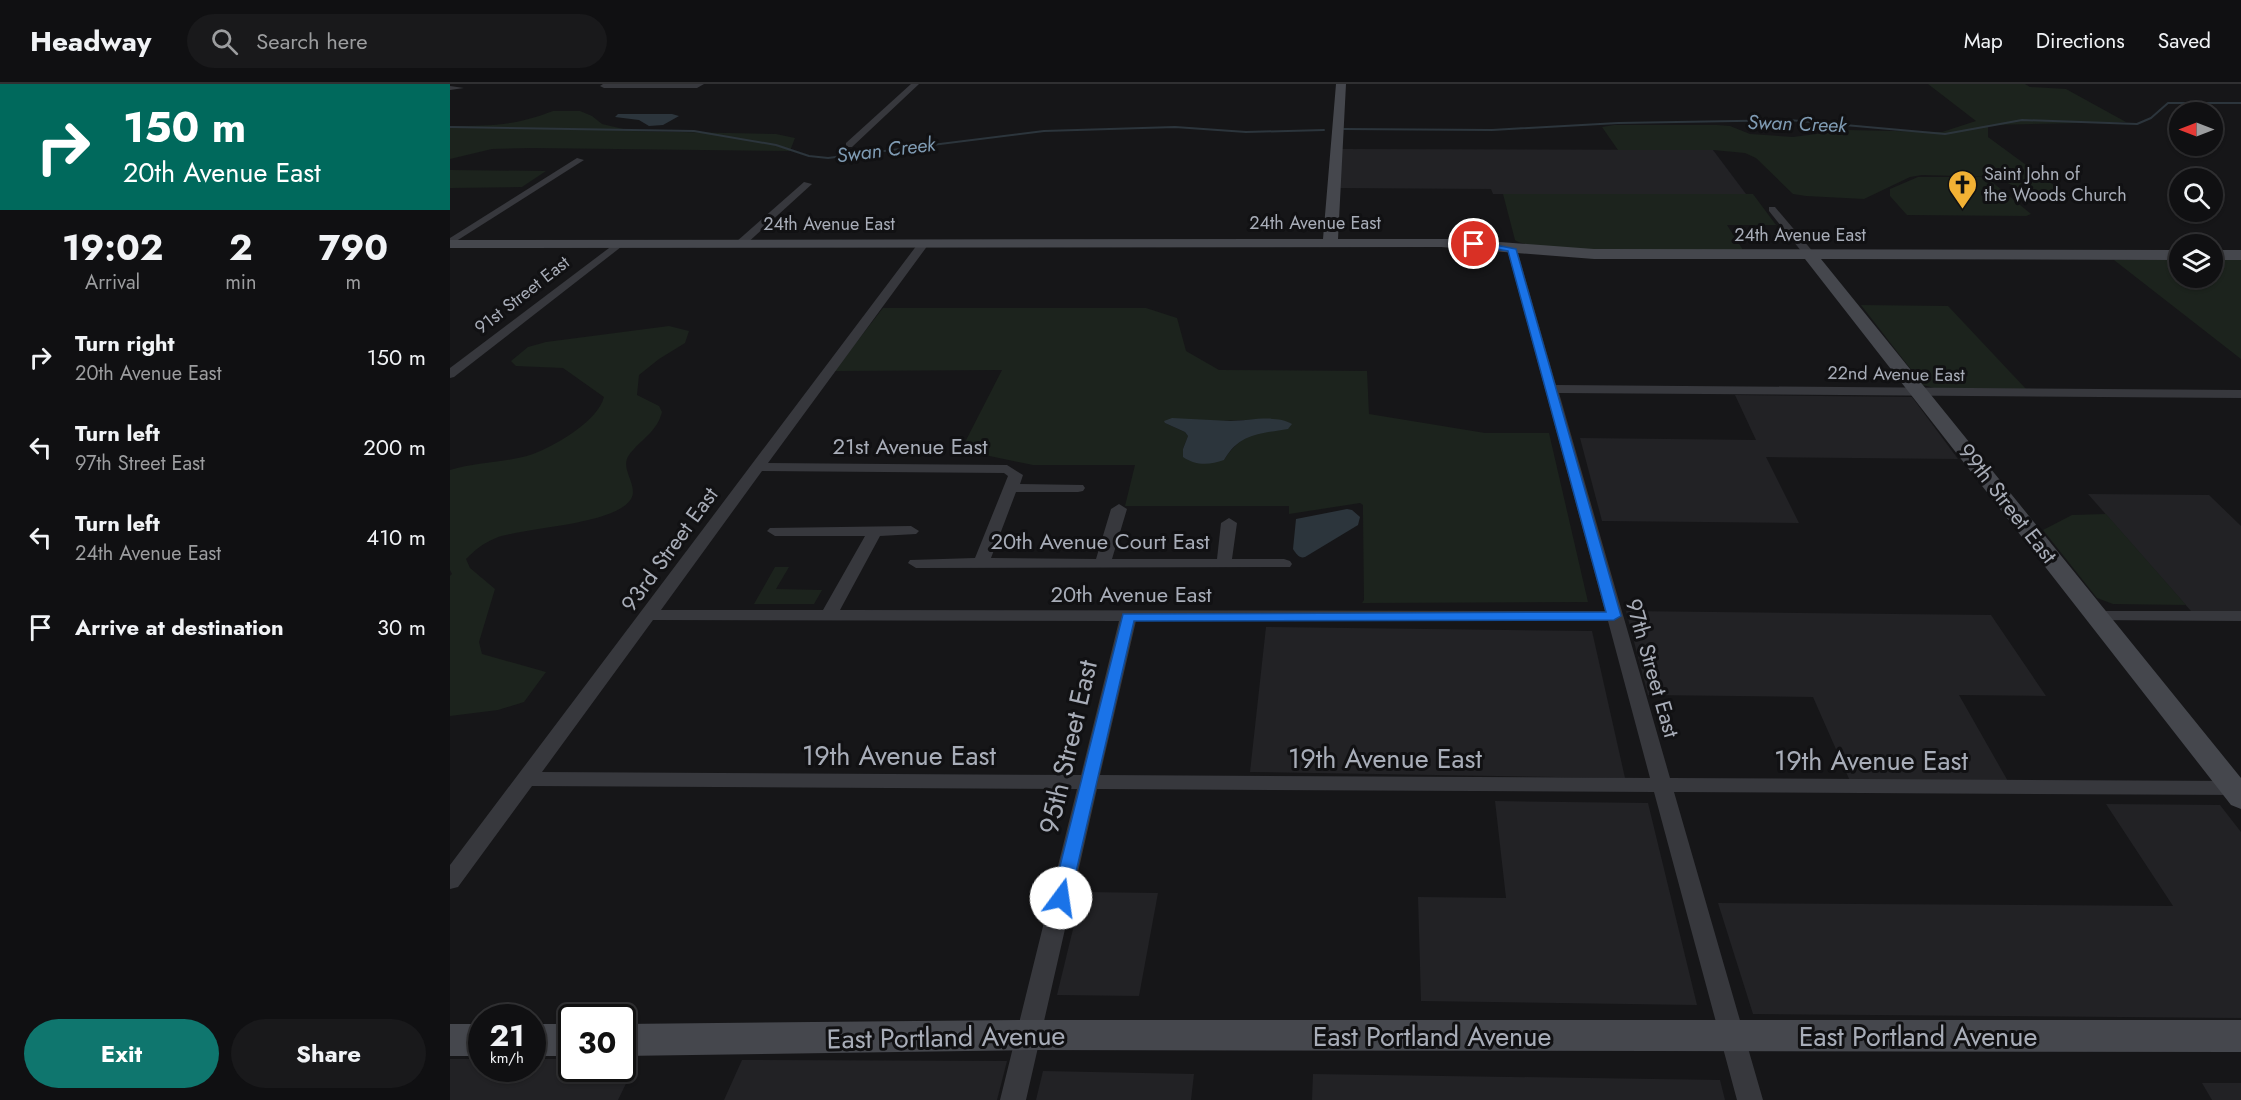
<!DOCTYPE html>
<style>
body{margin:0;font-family:Jost,sans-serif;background:#19191b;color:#f1f3f6;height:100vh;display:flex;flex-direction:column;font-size:22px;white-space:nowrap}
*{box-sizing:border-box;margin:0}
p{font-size:20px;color:#9c9d9f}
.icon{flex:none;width:33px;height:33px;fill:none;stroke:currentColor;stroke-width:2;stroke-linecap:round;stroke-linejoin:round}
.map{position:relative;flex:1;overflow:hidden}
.panel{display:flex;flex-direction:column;background:#101012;width:450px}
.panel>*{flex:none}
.top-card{background:#00695c;color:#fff;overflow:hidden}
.needle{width:39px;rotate:270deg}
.controls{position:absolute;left:1719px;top:18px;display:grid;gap:12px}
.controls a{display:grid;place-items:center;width:54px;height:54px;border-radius:50%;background:#101012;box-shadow:0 2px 4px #0004,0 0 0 2px #303032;font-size:30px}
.speed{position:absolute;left:18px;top:920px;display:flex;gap:12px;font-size:30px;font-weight:700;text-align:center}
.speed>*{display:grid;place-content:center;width:78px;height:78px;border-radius:50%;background:#101012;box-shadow:0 2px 4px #0004,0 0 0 2px #303032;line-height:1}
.speed small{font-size:15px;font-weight:400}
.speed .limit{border:3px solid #111;border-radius:9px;background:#fff;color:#111}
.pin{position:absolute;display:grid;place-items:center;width:51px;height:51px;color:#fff;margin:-26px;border:3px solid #fff;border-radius:50%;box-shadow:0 2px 6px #0007}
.me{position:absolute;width:66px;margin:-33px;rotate:14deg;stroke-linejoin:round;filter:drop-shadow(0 0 4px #0008)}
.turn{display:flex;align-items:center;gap:21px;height:126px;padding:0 24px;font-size:27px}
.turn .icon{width:78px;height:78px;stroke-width:2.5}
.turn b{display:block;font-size:42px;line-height:51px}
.eta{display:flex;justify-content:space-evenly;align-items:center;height:102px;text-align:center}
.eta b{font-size:36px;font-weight:700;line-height:42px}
.cta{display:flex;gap:12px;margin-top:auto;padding:12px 24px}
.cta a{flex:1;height:69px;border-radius:36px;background:#0f766e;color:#fff;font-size:24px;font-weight:700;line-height:69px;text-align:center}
.cta a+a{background:#19191b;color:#f1f3f6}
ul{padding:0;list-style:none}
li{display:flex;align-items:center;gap:18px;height:90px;padding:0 24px}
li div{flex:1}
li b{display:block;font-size:22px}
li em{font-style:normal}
header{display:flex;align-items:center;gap:36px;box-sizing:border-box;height:84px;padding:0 30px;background:#101012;border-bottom:2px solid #303032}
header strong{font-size:28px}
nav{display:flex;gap:33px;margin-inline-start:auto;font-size:21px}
.search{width:420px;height:54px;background:#19191b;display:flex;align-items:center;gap:15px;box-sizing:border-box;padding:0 21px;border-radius:33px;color:#9c9d9f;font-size:22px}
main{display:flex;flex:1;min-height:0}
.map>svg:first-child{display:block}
.built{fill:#222225}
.green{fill:#1c231d;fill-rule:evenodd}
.water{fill:#2c353c}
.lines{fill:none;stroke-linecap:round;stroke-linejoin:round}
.stream{stroke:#2c353c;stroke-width:2}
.street{fill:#37383d;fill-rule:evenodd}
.secondary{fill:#45474d;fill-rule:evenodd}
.route{fill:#1a73e8;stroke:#114b97;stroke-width:1.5}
.labels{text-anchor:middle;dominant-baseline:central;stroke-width:6;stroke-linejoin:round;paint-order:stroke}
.far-poi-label{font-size:18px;fill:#a8adb8;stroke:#111113;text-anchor:start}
.far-street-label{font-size:18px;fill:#a8adb8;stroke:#111113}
.far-water-label{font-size:20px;font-style:italic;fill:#7f9bb3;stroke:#111113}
.street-label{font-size:22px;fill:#a8adb8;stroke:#111113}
.near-street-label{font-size:27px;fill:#a8adb8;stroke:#111113}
</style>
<header>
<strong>Headway</strong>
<div class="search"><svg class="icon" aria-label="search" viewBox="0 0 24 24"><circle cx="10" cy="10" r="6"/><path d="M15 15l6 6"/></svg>Search here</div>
<nav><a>Map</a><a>Directions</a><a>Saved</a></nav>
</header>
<main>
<section class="panel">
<div class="top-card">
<div class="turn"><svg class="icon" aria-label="right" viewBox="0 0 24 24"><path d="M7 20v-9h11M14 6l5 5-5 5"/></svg><div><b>150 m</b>20th Avenue East</div></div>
</div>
<div class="eta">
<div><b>19:02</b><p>Arrival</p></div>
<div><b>2</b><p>min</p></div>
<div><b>790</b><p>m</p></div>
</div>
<ul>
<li><svg class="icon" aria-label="right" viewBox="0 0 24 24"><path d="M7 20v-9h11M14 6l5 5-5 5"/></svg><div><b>Turn right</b><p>20th Avenue East</p></div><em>150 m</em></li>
<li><svg class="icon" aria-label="left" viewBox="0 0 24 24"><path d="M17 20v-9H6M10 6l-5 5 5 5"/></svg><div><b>Turn left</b><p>97th Street East</p></div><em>200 m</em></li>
<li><svg class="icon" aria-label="left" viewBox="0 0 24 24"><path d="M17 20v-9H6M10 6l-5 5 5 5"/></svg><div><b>Turn left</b><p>24th Avenue East</p></div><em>410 m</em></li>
<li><svg class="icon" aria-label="arrive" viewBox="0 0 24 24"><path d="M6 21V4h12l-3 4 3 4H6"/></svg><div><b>Arrive at destination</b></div><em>30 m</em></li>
</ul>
<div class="cta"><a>Exit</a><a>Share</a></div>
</section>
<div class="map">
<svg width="1791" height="1016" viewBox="0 0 1791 1016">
<rect width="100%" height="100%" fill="#161618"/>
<g class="built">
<path d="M890,65l373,1 33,44h-253l-2,-5 -153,-1z"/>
<path d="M1285,311l177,2 46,62 -192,-2 33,66 -197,-2 -22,-83 176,2z"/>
<path d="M1638,410l121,1 32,31v85h-50z"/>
<path d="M1176,527l365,4 55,81 -87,-1 50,88 -159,-2 -37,-84 -165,-2z"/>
<path d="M816,543l326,4 33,147 -375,-6z"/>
<path d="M1045,717l153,2 49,202 -276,-4 -3,-104 88,1z"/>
<path d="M1656,720l114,1 21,27v186l-488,-4 -35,-111 455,3z"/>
<path d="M632,808l76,1 -19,103 -82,-1z"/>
<path d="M0,975h31l1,9h50l1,-9h38l1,9h50l1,-9h15l-20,41h-168z"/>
<path d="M292,976l265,1 -10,39h-273z"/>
<path d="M593,987l151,3 -3,26h-155z"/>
<path d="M863,990l407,6 5,20h-413z"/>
<path d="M1752,999h39v17h-29z"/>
</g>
<g class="green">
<path d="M1478,0h97l5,3 36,2 60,33 -138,3v12l82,60h-33l-42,-20 -73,-2 -12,2 -46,22 -58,-3 -13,-2 -37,-36 -11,-5 -32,-3h-95l-16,-23 12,-2h103l13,1 20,8 43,3 54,-7 95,2 34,-11z"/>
<path d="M103,27h27l12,5 10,8 30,7 144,3 19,4 -5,13 -258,-3 -40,1 -42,10v-33c41,0 64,0 103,-15z"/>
<path d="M0,86l96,1 -24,16 -72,1z"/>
<path d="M1468,93h68l45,37 -5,2 -119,-1 -17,-19v-7z"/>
<path d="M1053,110h250l23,31h-49l16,25c-35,-1 -211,5 -228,-10z"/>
<path d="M1664,176h65l1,18h32l1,-18h28v99z"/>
<path d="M1411,221l87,1 78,83 -92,-1 -11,-3z"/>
<path d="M433,224h263l31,10 9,33 33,19 148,1 2,43 116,19h64l39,169 -226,1 2,-3 -1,-85v-10l-3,-2 -71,11v-8h-164l10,-41h-102l-72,-15 41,-80 -168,1zM822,335c-18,14 -36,21 -48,41l-41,-11 5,-13 -3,-4 -20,-9z"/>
<path d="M219,242l20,5 -4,12 -26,16 -20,16 -2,20 22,11 3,6c-5,20 -21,27 -33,43 -10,14 10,30 2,44 -16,26 -106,28 -135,39 -13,5 -21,12 -30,21l4,9 25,21 -16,53 3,12 64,18 -22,30 -26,8 -48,6v-140l2,-2 -2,-4v-100c27,-8 56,-7 83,-16 22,-8 65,-33 71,-57l-41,-29 -47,-2 -5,-5 17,-14 18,-5z"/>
<path d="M1656,430l80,91 -73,-1 -16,-6 -54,-68 29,-15z"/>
<path d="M325,483h14l-13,22 46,1 -8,14h-60z"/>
</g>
<g class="water">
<path d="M168,30h54l7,2 -16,9 -14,1 -10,-6 -24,-3z"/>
<path d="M722,334c19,1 39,2 58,3 19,0 46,-7 62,3l-4,5c-29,5 -48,4 -64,31 -14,5 -28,6 -41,-3v-8l5,-13 -3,-4 -20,-9 -1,-2z"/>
<path d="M897,425l5,1 8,7 -2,8 -53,32c-5,2 -9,-3 -12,-8l3,-30z"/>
</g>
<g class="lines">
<g class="stream">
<path d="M0,43l244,4 82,14 33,11 19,2 216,-27 131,-4 71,5 78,-2"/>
<path d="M894,45l148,1 126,-7 171,-3 156,14 77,-14 115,4 14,-6 17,-15h73"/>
</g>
<g class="street">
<path d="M153,0h101l-7,4h-93l-4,-2z"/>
<path d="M461,0h8l-67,63h-6v-4z"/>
<path d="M0,2l14,2 -14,2z"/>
<path d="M127,74l7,2 -134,85v-7z"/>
<path d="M354,98l8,2 -68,62h-8v-4z"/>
<path d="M1319,123h6l39,46v4h-8l-37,-46z"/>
<path d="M474,156l5,3 -1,2 -160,218 239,2 16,10 -3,9 63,1 2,3 -2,3 -5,1h-62l-25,66 105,1 15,-50 8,-5 8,5 -15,50h105l4,-36 8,-5 8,5 -5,36h52l6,2 2,3 -2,3 -374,1 -8,-5 2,-3 65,-2 33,-82 -4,-3 -242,-2 -101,139h162l42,-74h-90l-8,-5 3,-3 141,-2 8,5 -3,3 -36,2 -40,74 765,1 -98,-362 5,-3 5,3 39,136 685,5v8l-682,-5 111,385 571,3v14l-567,-3 89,308h-26l-83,-308 -557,-3 -71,311h-26l77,-311 -545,-3 -74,101 -8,2v-24l470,-624zM203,536l466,1 -38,154 -539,-3zM686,537h472l42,157 -550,-3z"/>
<path d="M167,158l5,3 -1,2 -167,130 -4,1v-10z"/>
<path d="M1647,527h144v10l-150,-1 -2,-4 2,-4z"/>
</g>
<g class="secondary">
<path d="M886,0h10l-8,155h122l134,10 586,1v10l-359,-1 420,519v31l-10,-4 -426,-546h-211l-153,-12 -991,1v-8l873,-1z"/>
<rect x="1762" y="166" width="29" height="10"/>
<path d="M578,936h1213v32l-1213,-2 -406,6v-32z"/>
<rect x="0" y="940" width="32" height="32"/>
<rect x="82" y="940" width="40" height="32"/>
</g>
</g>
<path class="route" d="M1024,157l42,8 105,367 -7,4 -480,1 -64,277 -2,5 -7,2 -6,-2 -3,-5 71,-284 483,-2 -98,-361 -37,-6v-3z"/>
<defs>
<symbol id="church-pin" viewBox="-11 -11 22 30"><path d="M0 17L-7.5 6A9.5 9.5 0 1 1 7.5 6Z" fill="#f2b134" stroke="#111113"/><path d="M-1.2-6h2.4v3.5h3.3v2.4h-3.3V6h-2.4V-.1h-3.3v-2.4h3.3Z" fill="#111"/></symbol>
</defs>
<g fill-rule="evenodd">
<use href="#church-pin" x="1496" y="84" width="33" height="45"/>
</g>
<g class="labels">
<g class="far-poi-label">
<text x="1534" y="90">Saint John of<tspan x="1534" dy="21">the Woods Church</tspan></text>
</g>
<g class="far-street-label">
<text x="865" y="139">24th Avenue East</text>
<text x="379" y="140">24th Avenue East</text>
<text x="1350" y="151">24th Avenue East</text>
<text transform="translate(72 211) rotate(-38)">91st Street East</text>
<text transform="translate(1446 290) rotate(1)">22nd Avenue East</text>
</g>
<g class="far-water-label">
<text transform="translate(1347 40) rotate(2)">Swan Creek</text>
<text transform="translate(436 66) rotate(-7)">Swan Creek</text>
</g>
<g class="street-label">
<text x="460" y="362">21st Avenue East</text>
<text transform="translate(1558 419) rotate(52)">99th Street East</text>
<text x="650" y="457">20th Avenue Court East</text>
<text transform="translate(219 465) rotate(-54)">93rd Street East</text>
<text x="681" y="510">20th Avenue East</text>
<text transform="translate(1203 584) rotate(74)">97th Street East</text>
</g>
<g class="near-street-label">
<text transform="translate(618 663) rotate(-77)">95th Street East</text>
<text x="449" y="671">19th Avenue East</text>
<text x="935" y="674">19th Avenue East</text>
<text x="1421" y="676">19th Avenue East</text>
<text x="982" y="952">East Portland Avenue</text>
<text x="1468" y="952">East Portland Avenue</text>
<text transform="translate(496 953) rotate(-1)">East Portland Avenue</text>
</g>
</g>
</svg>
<div class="controls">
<a><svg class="needle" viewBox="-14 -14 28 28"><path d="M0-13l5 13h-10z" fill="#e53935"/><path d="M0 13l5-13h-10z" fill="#9c9d9f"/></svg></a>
<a><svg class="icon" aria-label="search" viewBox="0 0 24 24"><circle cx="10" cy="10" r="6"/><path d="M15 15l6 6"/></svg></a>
<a><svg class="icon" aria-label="layers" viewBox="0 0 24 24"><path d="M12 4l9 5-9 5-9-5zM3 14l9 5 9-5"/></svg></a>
</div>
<div class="speed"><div>21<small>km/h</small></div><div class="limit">30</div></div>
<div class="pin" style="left:1024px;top:160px;background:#d93025"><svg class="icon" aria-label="arrive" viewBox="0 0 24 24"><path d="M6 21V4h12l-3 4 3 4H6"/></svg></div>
<svg class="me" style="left:611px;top:814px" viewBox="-20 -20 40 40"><circle r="19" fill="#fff"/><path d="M0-13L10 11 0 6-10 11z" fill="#1a73e8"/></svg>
</div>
</main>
